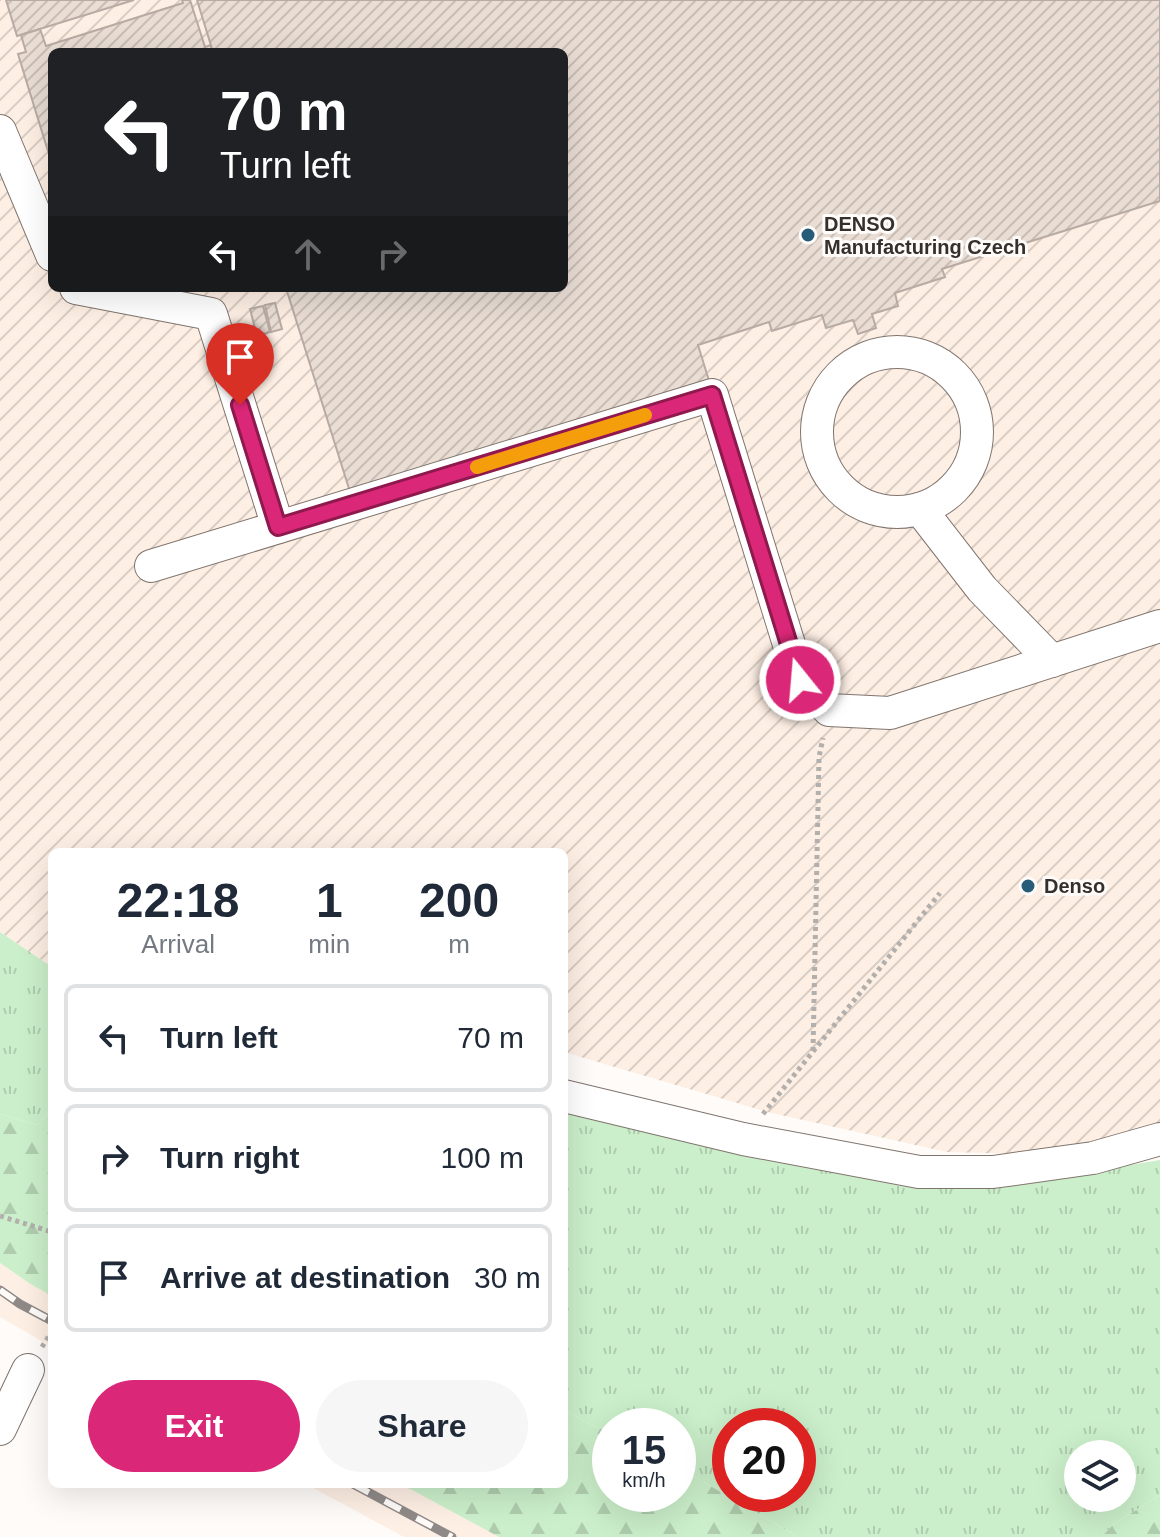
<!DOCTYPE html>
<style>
body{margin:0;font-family:Helvetica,sans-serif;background:#f6f6f7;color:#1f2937;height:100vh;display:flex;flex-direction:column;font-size:30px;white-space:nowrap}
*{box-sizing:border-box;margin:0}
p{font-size:26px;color:#747a83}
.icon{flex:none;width:44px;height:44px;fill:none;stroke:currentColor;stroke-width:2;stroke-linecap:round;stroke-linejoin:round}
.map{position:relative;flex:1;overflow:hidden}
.details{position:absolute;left:48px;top:848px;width:520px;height:640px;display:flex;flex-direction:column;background:#fff;border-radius:12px;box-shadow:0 8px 32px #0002}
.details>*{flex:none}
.top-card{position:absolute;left:48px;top:48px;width:520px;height:244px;border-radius:12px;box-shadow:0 8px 32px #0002;background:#202124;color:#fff;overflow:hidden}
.fabs{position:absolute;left:1064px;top:1440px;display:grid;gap:16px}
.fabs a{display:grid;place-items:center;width:72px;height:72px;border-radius:50%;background:#fff;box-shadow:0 8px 32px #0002;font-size:40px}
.speed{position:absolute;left:592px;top:1408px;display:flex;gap:16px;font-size:40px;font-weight:700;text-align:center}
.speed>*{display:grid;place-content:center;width:104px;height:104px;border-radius:50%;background:#fff;box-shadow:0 8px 32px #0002;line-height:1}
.speed small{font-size:20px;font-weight:400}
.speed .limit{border:12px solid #d22;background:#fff;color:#111}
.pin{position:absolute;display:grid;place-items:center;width:68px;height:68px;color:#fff;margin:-82px -34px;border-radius:50% 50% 50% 0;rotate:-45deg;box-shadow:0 0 8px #0007}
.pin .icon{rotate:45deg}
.me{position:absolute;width:88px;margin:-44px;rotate:343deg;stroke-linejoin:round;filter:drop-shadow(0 0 6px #0008)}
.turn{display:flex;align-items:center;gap:28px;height:168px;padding:0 40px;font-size:36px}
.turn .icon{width:104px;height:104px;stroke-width:2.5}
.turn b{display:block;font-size:56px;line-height:68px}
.lanes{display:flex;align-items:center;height:76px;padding:0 40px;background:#0003;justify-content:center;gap:40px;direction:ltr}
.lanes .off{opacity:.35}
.eta{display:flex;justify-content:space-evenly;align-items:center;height:136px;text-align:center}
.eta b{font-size:48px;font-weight:800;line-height:56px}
.button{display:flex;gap:16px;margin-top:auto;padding:16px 40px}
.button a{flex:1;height:92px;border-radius:48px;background:#db2777;color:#fff;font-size:32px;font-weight:800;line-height:92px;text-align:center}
.button a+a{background:#f6f6f7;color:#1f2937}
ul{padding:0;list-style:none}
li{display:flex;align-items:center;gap:24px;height:108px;margin:0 16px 12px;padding:0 24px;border:4px solid #e0e1e3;border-radius:12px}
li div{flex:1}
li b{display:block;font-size:30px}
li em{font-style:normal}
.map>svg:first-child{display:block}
.industrial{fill:url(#industrial-furrows);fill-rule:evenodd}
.built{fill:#feefe4}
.grass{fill:url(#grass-tufts);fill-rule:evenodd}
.forest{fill:url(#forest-firs)}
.building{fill:url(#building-hatch);stroke:#b7aba3;stroke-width:2}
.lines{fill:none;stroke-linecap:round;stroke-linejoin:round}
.minor-casing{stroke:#80756e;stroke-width:34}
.path{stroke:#b2afac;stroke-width:5;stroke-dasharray:4 4;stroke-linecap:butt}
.minor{stroke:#fff;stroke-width:32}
.rail-casing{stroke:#8f8a88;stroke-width:9}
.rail{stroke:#fefbf9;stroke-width:6;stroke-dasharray:18;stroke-linecap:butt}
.route-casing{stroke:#8e194d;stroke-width:20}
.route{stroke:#db2777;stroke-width:14}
.slow{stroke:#f59e0b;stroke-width:14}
.poi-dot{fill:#275c78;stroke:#fefbf9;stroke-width:3}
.labels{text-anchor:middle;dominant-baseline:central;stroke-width:6;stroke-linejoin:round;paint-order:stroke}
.poi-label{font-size:20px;font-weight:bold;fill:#35302d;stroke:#fefbf9;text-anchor:start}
</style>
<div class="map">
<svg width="1160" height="1537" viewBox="0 0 1160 1537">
<defs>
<pattern id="industrial-furrows" width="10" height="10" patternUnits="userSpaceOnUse" patternTransform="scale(2)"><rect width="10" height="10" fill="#feefe4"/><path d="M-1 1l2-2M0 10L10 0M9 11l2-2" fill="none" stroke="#dacdc4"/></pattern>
<pattern id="grass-tufts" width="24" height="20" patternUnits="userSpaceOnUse" patternTransform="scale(2)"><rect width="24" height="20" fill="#cbefca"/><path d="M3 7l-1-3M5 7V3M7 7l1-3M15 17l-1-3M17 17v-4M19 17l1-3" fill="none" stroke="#afcdae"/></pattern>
<pattern id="forest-firs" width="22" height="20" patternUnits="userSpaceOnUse" patternTransform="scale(2)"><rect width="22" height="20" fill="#cbefca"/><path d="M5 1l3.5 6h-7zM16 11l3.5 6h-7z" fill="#afcdae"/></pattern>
<pattern id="building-hatch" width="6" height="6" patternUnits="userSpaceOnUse" patternTransform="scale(2)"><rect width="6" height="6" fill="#e9ddd4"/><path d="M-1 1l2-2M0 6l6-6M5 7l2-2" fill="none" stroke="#c8beb6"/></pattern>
</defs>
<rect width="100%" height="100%" fill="#fefbf9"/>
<path class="industrial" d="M0,0h1160v1124l-48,14 -95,16 -70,-2 -180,-40 -203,-60v-200h-512v115l-52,-35zM52,52h512v236h-512z"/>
<g class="built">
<path d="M0,1263l32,22 20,11v51l-52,-30z"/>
<path d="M306,1484h95l98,53h-95z"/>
</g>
<g class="grass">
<path d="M0,932l52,35v142l-15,16 -37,-11z"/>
<path d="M564,1107l241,59 96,20 115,-2 144,-24v335l-46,29 -13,13h-303l-120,-70v-41h-68v6l-19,-7 -27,-16zM730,1426h68v68h-68zM1078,1454h44v44h-44z"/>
</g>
<g class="forest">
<path d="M52,1109v187l-20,-11 -32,-22v-149l37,11z"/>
<path d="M564,1409l27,16 19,7v62h68v-27l120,70h-299l-98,-53h163z"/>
<path d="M1160,1495v42h-59l13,-13z"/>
</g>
<g class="building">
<path d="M6,0h128l-117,36z"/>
<path d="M182,0h8l15,47 6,-2 2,7h-161l-1,109 -33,-107 8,-2 -5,-17 19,-6 6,17 137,-43z"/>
<path d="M197,0h963v201l-218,68 3,8 -50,16 3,13 -26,8 4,14 -18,6 -5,-14 -27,8 -4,-13 -50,16 -3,-9 -71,23 12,39 -359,111 -65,-207h278v-236h-351z"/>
<path d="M275,303l7,26 -11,3 -6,-27z"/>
<path d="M263,306l7,26 -13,4 -7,-27z"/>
</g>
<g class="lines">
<defs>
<g id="minor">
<path d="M0,131l52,124"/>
<path d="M76,288l135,26 67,213"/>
<circle cx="897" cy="432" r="80"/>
<path d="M920,509l62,80 70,72"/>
<path d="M151,566l561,-171 88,285 29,30 61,3 270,-87"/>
<path d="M564,1096l179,43 176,33h74l100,-14 67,-19"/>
<path d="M0,1429l28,-59"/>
</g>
</defs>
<use href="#minor" class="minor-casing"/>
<g class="path">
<path d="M813,1051l6,-294 4,-19"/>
<path d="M763,1114l177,-221"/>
<path d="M0,1216l52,16"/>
<path d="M42,1347l10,-16"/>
</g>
<use href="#minor" class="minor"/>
<defs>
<g id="rail">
<path d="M0,1290l20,14 32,17"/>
<path d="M353,1484l99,53"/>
</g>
</defs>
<use href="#rail" class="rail-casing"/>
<use href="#rail" class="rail"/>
</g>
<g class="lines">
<defs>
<path id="route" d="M240,405l38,122 434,-132 88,285"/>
</defs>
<use href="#route" class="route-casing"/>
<use href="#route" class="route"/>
<path class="slow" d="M477,467l168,-52"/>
</g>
<g class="poi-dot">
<circle cx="808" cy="235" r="8"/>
<circle cx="1028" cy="886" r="8"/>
</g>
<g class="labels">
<g class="poi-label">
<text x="824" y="224">DENSO<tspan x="824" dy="23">Manufacturing Czech</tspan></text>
<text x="1044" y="886">Denso</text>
</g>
</g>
</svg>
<div class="fabs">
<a><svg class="icon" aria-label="layers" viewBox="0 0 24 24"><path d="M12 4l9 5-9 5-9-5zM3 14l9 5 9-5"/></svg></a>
</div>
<div class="speed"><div>15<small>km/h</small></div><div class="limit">20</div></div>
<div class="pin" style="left:240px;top:405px;background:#d93025"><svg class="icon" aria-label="arrive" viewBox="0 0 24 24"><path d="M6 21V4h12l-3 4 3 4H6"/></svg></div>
<svg class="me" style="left:800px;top:680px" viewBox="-20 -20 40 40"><circle r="17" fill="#db2777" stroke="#fff" stroke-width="3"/><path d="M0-11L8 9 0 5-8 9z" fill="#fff"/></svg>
<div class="top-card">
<div class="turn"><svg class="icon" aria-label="left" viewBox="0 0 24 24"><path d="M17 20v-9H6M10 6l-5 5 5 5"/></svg><div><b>70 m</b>Turn left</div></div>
<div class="lanes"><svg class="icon" aria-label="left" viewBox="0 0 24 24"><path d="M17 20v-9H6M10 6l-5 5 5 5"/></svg><svg class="icon off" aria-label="ahead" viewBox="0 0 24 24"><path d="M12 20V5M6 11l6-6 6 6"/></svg><svg class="icon off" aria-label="right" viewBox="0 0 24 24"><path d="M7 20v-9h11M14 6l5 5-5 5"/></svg></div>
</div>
<section class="details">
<div class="eta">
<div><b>22:18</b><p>Arrival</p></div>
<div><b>1</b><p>min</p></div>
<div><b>200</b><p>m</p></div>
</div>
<ul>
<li><svg class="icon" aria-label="left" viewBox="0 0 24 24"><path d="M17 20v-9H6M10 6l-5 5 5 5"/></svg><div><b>Turn left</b></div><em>70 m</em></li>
<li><svg class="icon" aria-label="right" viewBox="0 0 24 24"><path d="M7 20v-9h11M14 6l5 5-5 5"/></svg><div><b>Turn right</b></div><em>100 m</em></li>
<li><svg class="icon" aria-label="arrive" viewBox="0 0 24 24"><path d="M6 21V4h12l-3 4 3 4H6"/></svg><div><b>Arrive at destination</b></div><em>30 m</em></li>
</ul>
<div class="button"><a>Exit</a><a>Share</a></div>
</section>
</div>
